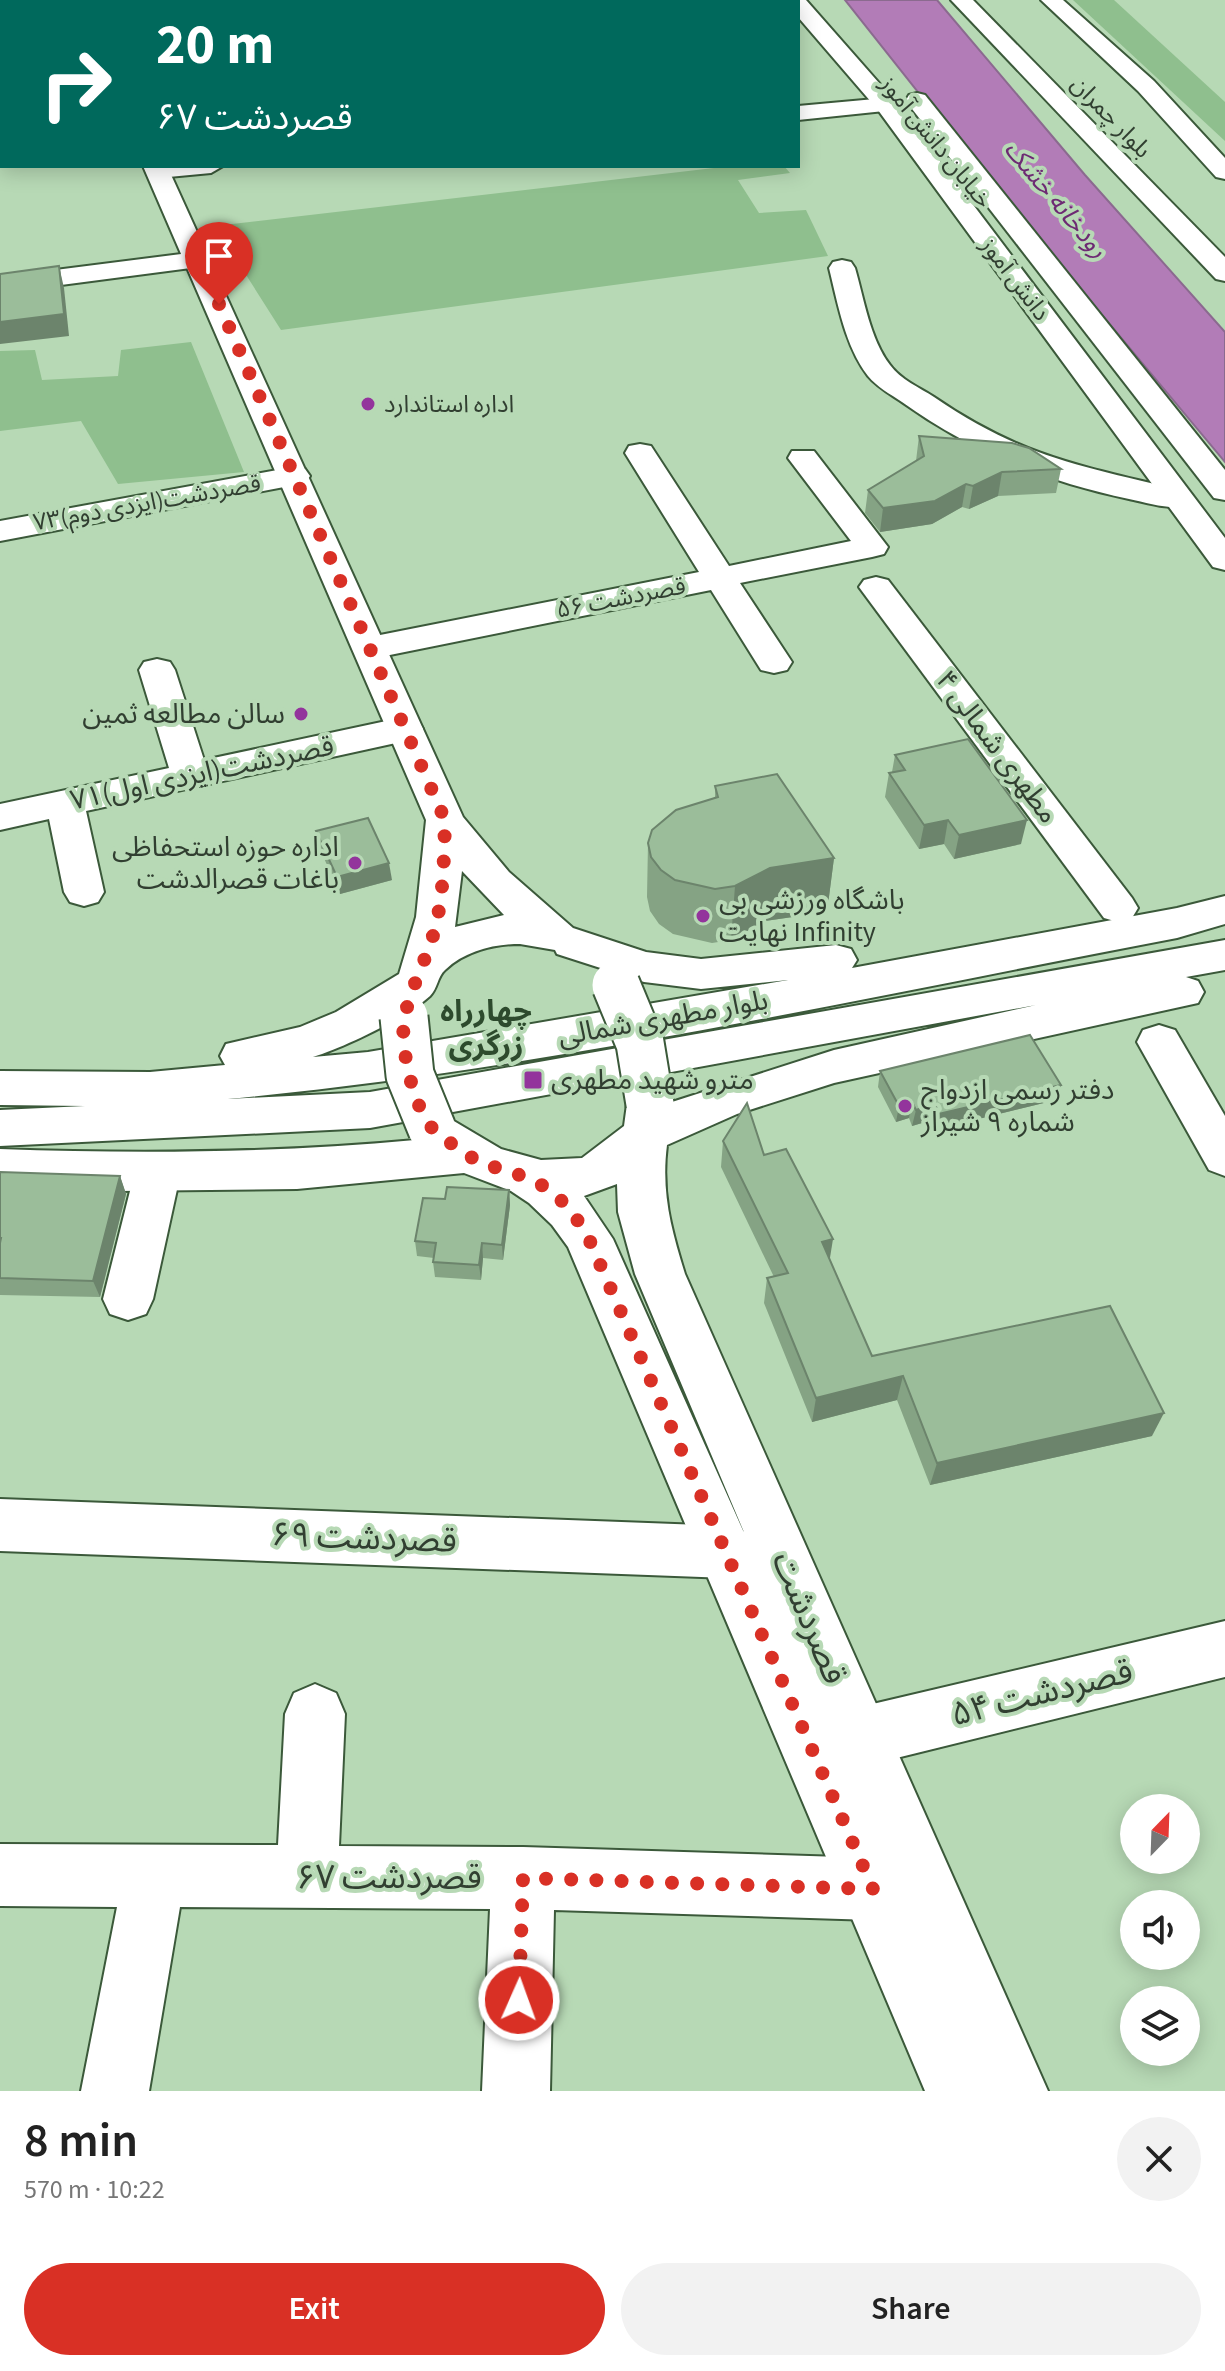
<!DOCTYPE html>
<meta charset="utf-8">
<style>
body{margin:0;font-family:"Source Sans 3","Noto Sans Arabic",sans-serif;background:#f2f2f2;color:#222;height:100vh;display:flex;flex-direction:column;font-size:30px;white-space:nowrap}
*{box-sizing:border-box;margin:0}
p{font-size:26px;color:#767676}
.icon{flex:none;width:44px;height:44px;fill:none;stroke:currentColor;stroke-width:2;stroke-linecap:round;stroke-linejoin:round}
.map{position:relative;height:2091px;overflow:hidden}
.drawer{display:flex;flex-direction:column;background:#fff;flex:1}
.drawer>*{flex:none}
.banner{position:absolute;left:0px;top:0px;width:800px;height:168px;box-shadow:0 4px 20px #0003;background:#00695c;color:#fff;overflow:hidden}
.needle{width:52px;rotate:23deg}
.tools{position:absolute;left:1120px;top:1794px;display:grid;gap:16px}
.tools a{display:grid;place-items:center;width:80px;height:80px;border-radius:50%;background:#fff;box-shadow:0 4px 20px #0003;font-size:40px}
.pin{position:absolute;display:grid;place-items:center;width:68px;height:68px;color:#fff;margin:-82px -34px;border-radius:50% 50% 50% 0;rotate:-45deg;box-shadow:0 0 8px #0007}
.pin .icon{rotate:45deg}
.me{position:absolute;width:88px;margin:-44px;rotate:2deg;stroke-linejoin:round;filter:drop-shadow(0 0 6px #0008)}
.turn{display:flex;align-items:center;gap:28px;height:168px;padding:0 24px;font-size:36px}
.turn .icon{width:104px;height:104px;stroke-width:2.5}
.turn b{display:block;font-size:56px;line-height:68px}
.round{display:grid;place-items:center;flex:none;width:84px;height:84px;border-radius:42px;background:#f2f2f2}
.head{display:flex;align-items:center;justify-content:space-between;height:136px;padding:0 24px}
h1{font-size:48px;font-weight:600;line-height:60px}
.button{display:flex;gap:16px;margin-top:auto;padding:16px 24px}
.button a{flex:1;height:92px;border-radius:48px;background:#d93025;color:#fff;font-size:32px;font-weight:600;line-height:92px;text-align:center}
.button a+a{background:#f2f2f2;color:#222}
.map>svg:first-child{display:block}
.green{fill:#8fbf8e}
.water{fill:#b27cb7;stroke:#8b6a8f;stroke-width:2}
.lines{fill:none;stroke-linecap:round;stroke-linejoin:round}
.minor-casing{stroke:#3b593a;stroke-width:4}
.major-casing{stroke:#3b593a;stroke-width:4}
.minor{fill:#fff;fill-rule:evenodd}
.major{fill:#fff;fill-rule:evenodd}
.major-bridge-casing{stroke:#3b593a;stroke-width:51;stroke-linecap:butt}
.major-bridge{stroke:#fff;stroke-width:47}
.wall{fill:#85a384}
.shaded-wall{fill:#6c846c}
.building{fill:#9bbd9a;stroke:#6c846c;stroke-width:2}
.route{stroke:#d93025;stroke-width:14;stroke-dasharray:0 25.2}
.poi-dot{fill:#93349c;stroke:#b7d9b5;stroke-width:3}
.labels{text-anchor:middle;dominant-baseline:central;stroke-width:8;stroke-linejoin:round;paint-order:stroke}
.far-street-label{font-size:24px;fill:#313f31;stroke:#b7d9b5}
.far-poi-label{font-size:24px;fill:#313f31;stroke:#b7d9b5;text-anchor:start}
.far-water-label{font-size:26px;font-style:italic;fill:#6d2a73;stroke:#b7d9b5}
.poi-label{font-size:28px;fill:#313f31;stroke:#b7d9b5;text-anchor:start}
.street-label{font-size:28px;fill:#313f31;stroke:#b7d9b5}
.neighbourhood-label{font-size:30px;font-weight:bold;fill:#2d4a2d;stroke:#b7d9b5}
.near-street-label{font-size:34px;fill:#313f31;stroke:#b7d9b5}
</style>
<div class="map">
<svg width="1225" height="2091" viewBox="0 0 1225 2091">
<rect width="100%" height="100%" fill="#b7d9b5"/>
<g class="green">
<path d="M1073,0h41l111,102v39z"/>
<path d="M731,166h53l6,7 -52,7 21,33 47,-3 22,46 -547,74 -66,-104z"/>
<path d="M191,342l53,130 -126,12 -37,-63 -81,10v-80l35,-1 7,30 76,-4 3,-26z"/>
</g>
<path class="water" d="M845,0h92l148,175 140,157v130l-261,-312z"/>
<g class="lines">
<defs>
<g id="minor">
<rect x="0" y="13" width="2" height="12"/>
<rect x="0" y="50" width="2" height="14"/>
<path d="M886,98l8,2 3,5 -3,5 -96,10v-14z"/>
<rect x="0" y="117" width="2" height="14"/>
<path d="M149,166h74l-12,7 -53,5 -9,-2 -3,-5z"/>
<path d="M197,252l9,2 4,6 -4,6 -206,27v-16z"/>
<path d="M842,260l9,2 4,6c9,31 15,71 35,97 10,14 30,23 44,32 90,62 153,70 254,95l5,7 -5,7c-19,4 -40,-3 -59,-7 -85,-18 -157,-47 -227,-97 -12,-8 -25,-15 -34,-26 -23,-30 -30,-72 -39,-108l4,-6z"/>
<path d="M640,444l11,2 78,120 122,-25 -63,-83 4,-7h22l74,96 -4,7 -12,3 -132,26 52,79 -5,8 -13,3 -13,-3 -50,-80 -341,69 -12,-4 -6,-7 6,-7 12,-4 329,-65 -74,-119 4,-7z"/>
<path d="M294,467l11,2 5,7 -5,7 -305,58v-20z"/>
<path d="M876,577l12,3 244,318 6,10 -6,10 -14,4 -14,-4 -245,-331 5,-7z"/>
<path d="M157,659l13,3 5,8 29,90 201,-43 13,4 5,8 -5,8 -13,4 -319,70 18,81 -6,10 -14,4 -14,-4 -6,-10 -15,-73 -49,11v-26l169,-36 -30,-98 5,-8z"/>
<path d="M1159,1025l16,5 50,86v60l-16,-6 -72,-128 6,-12z"/>
<path d="M158,1152l17,6 6,13 -28,128 -7,15 -18,6 -18,-6 -7,-15 32,-128 6,-13z"/>
<path d="M0,1499l728,27 20,7 8,19 -8,19 -20,7 -728,-27z"/>
<path d="M1225,1621v56l-365,90 -21,-9 -9,-21 9,-21 21,-9z"/>
<path d="M315,1684l21,9 9,21 -6,132 184,1 350,11 22,9 9,22 -9,22 -22,9 -319,-10 -4,181h-68l8,-182 -310,-2 -31,184h-68l36,-184 -117,-1v-62l278,1 7,-131 9,-21z"/>
</g>
<g id="major">
<path d="M62,0h20l1,2h-20z"/>
<path d="M790,0h16l88,100 331,438v32l-12,-3 -335,-457 -80,-93v-15z"/>
<path d="M951,0h22l252,257v24l-9,-2z"/>
<path d="M1041,0h22l91,81 71,77v21l-9,-2 -78,-86z"/>
<path d="M917,93l8,2 300,375v30l-11,-2 -305,-393 -3,-5 3,-5z"/>
<path d="M143,166h24l296,651 46,55 64,56 73,24 55,7 135,-14 15,4 6,11 -5,8 325,-60 48,-12v28l-48,14c-315,60 -630,131 -949,161l142,-7 855,-152v30l-39,7 12,4 6,11 -6,11 -364,80 -97,31 -70,31c-6,47 4,84 18,129l363,817h-123l-357,-844 -16,-22 -23,-22 -18,-12 -47,-18 -167,16 -180,2 -117,-4v-38c139,5 276,4 415,-9l-6,-11 5,-9 -44,8 -370,18v-36l85,-4 -85,-1v-34l150,1 75,-7 -5,-9 6,-12 74,-17 36,-15 63,-38 17,-57 10,-97zM462,871l42,44 -49,12zM520,944l35,6 2,4 87,28 57,7 87,-9 -420,72 -55,5c32,-10 93,-39 117,-61 8,-8 7,-19 15,-26 20,-19 49,-26 75,-26zM1036,1005l-202,45 -162,52 -6,-10 -16,-6 -16,6 -7,12 -3,22 -42,32 -41,2 -40,-11 -59,-35zM617,1184l1,28 17,62 114,270 -136,-305 -29,-43z"/>
</g>
</defs>
<use href="#minor" class="minor-casing"/>
<use href="#major" class="major-casing"/>
<use href="#minor" class="minor"/>
<use href="#major" class="major"/>
<defs>
<g id="major-bridge">
<path d="M616,985l24,58 10,61"/>
<path d="M404,1017l6,58 22,54"/>
</g>
</defs>
<use href="#major-bridge" class="major-bridge-casing"/>
<use href="#major-bridge" class="major-bridge"/>
</g>
<g class="wall">
<path d="M919,436l142,33 -5,24 -58,3 -29,13 -7,-2 -30,17 -52,8 -15,-19 3,-23 48,-29z"/>
<path d="M895,755l126,89 -67,15 -10,-15 -25,5 -34,-52 4,-24 3,-1z"/>
<path d="M715,786l119,72 -7,54 -62,9 -34,19 -19,3 -39,-9 -14,-10 -9,-13 -3,-14 1,-54 67,-45z"/>
<path d="M316,831l76,49 -52,14 -21,-47z"/>
<path d="M880,1071l176,29 -130,32 -4,-9 -10,3 -3,-8 -13,4 -18,-35z"/>
<path d="M723,1141l41,14 66,105 42,96 280,80 -222,49 -33,-85 -85,22 -48,-119 3,-25 7,-1 -53,-110z"/>
<path d="M0,1172l120,4 6,18 -26,103 -100,-2z"/>
<path d="M509,1190l1,15 -7,55 -20,-2 -2,22 -46,-3 -2,-15 1,-4 -17,-2 -2,-15 30,-42z"/>
</g>
<g class="shaded-wall">
<path d="M59,266l5,22 5,48 -69,8v-22z"/>
<path d="M1002,472l-4,24 -29,13 4,-23z"/>
<path d="M966,484l-4,23 -30,17 -52,8 3,-24z"/>
<path d="M948,820l-4,24 -25,5 5,-24z"/>
<path d="M1027,820l-6,24 -67,15 5,-24z"/>
<path d="M834,858l-7,54 -62,9 -34,19 4,-54 35,-18z"/>
<path d="M389,863l3,17 -52,14 -3,-17z"/>
<path d="M1061,1085l-5,15 -130,32 4,-16z"/>
<path d="M912,1102l-3,16 -13,4 3,-16z"/>
<path d="M925,1107l-3,16 -10,3 4,-16z"/>
<path d="M120,1176l6,18 -26,103 -7,-16z"/>
<path d="M509,1190l1,15 -7,55 -1,-15z"/>
<path d="M833,1239l-4,25 -7,-22z"/>
<path d="M482,1243l1,15 -2,22 -2,-15z"/>
<path d="M903,1376l-6,24 -85,22 4,-24z"/>
<path d="M1164,1413l-12,23 -222,49 7,-22z"/>
</g>
<g class="building">
<path d="M59,266l5,48 -64,8v-48z"/>
<path d="M919,436l93,7 17,5 32,21 -59,3 -29,14 -7,-2 -31,17 -52,7 -15,-18 56,-34z"/>
<path d="M968,739l59,81 -68,15 -11,-15 -24,5 -35,-52 16,-3 -10,-15z"/>
<path d="M777,774l57,84 -64,10 -35,18 -20,3 -40,-9 -14,-10 -10,-13 -3,-14 4,-13 24,-20 42,-13 -3,-11z"/>
<path d="M368,818l21,45 -52,14 -21,-46z"/>
<path d="M1030,1035l31,50 -131,31 -5,-9 -9,3 -4,-8 -13,4 -19,-35z"/>
<path d="M747,1103l17,52 22,-6 47,90 -11,3 50,114 238,-50 54,107 -227,50 -34,-87 -87,22 -49,-120 21,-5 -65,-132z"/>
<path d="M0,1172l120,4 -27,105 -93,-3v-35l1,-5h-1z"/>
<path d="M447,1187l62,3 -7,55 -20,-2 -3,22 -46,-3 3,-19 -21,-2 8,-43 22,1z"/>
</g>
<g class="lines">
<path class="route" d="M219,304l226,516c-1,36 -1,73 -10,109 -8,29 -23,56 -30,86 -7,27 9,96 29,115 8,8 20,15 29,22 20,14 40,17 62,25 30,11 49,35 64,62l284,650 -350,-11 -4,122"/>
</g>
<g class="poi-dot">
<circle cx="368" cy="404" r="8"/>
<circle cx="301" cy="714" r="8"/>
<circle cx="355" cy="863" r="8"/>
<circle cx="703" cy="916" r="8"/>
<rect x="523" y="1070" width="20" height="20" rx="4"/>
<circle cx="905" cy="1106" r="8"/>
</g>
<g class="labels">
<g class="far-street-label">
<text transform="translate(1111 117) rotate(46)">بلوار چمران</text>
<text transform="translate(936 142) rotate(51)">خیابان دانش آموز</text>
<text transform="translate(1015 279) rotate(53)">دانش آموز</text>
<text transform="translate(147 503) rotate(-10)">۷۳قصردشت(ایزدی دوم)</text>
<text transform="translate(621 598) rotate(-11)">۵۶ قصردشت</text>
</g>
<g class="far-poi-label">
<text x="384" y="404">اداره استاندارد</text>
</g>
<g class="far-water-label">
<text transform="translate(1056 199) rotate(50)">رودخانه خشک</text>
</g>
<g class="poi-label">
<text x="285" y="714" text-anchor="end">سالن مطالعه ثمین</text>
<text x="339" y="847" text-anchor="end">اداره حوزه استحفاظی<tspan x="339" dy="32">باغات قصرالدشت</tspan></text>
<text x="719" y="900">باشگاه ورزشی بی<tspan x="719" dy="32">نهایت Infinity</tspan></text>
<text x="551" y="1080">مترو شهید مطهری</text>
<text x="921" y="1090">دفتر رسمی ازدواج<tspan x="921" dy="32">شماره ۹ شیراز</tspan></text>
</g>
<g class="street-label">
<text transform="translate(997 747) rotate(53)">۴ مطهری شمالی</text>
<text transform="translate(202 773) rotate(-12)">۷۱قصردشت(ایزدی اول)</text>
<text transform="translate(663 1018) rotate(-10)">بلوار مطهرى شمالى</text>
</g>
<g class="neighbourhood-label">
<text x="486" y="1011">چهارراه<tspan x="486" dy="34">زرگری</tspan></text>
</g>
<g class="near-street-label">
<text transform="translate(364 1538) rotate(2)">۶۹ قصردشت</text>
<text transform="translate(809 1618) rotate(67)">قصردشت</text>
<text transform="translate(1042 1693) rotate(-14)">۵۴ قصردشت</text>
<text x="389" y="1877">۶۷ قصردشت</text>
</g>
</g>
</svg>
<div class="tools">
<a><svg class="needle" viewBox="-14 -14 28 28"><path d="M0-13l5 13h-10z" fill="#e53935"/><path d="M0 13l5-13h-10z" fill="#767676"/></svg></a>
<a><svg class="icon" aria-label="sound" viewBox="0 0 24 24"><path d="M4 9h4l5-4v14l-5-4H4zM17 9q2 3 0 6"/></svg></a>
<a><svg class="icon" aria-label="layers" viewBox="0 0 24 24"><path d="M12 4l9 5-9 5-9-5zM3 14l9 5 9-5"/></svg></a>
</div>
<div class="pin" style="left:219px;top:304px;background:#d93025"><svg class="icon" aria-label="arrive" viewBox="0 0 24 24"><path d="M6 21V4h12l-3 4 3 4H6"/></svg></div>
<svg class="me" style="left:519px;top:2000px" viewBox="-20 -20 40 40"><circle r="17" fill="#d93025" stroke="#fff" stroke-width="3"/><path d="M0-11L8 9 0 5-8 9z" fill="#fff"/></svg>
<div class="banner">
<div class="turn"><svg class="icon" aria-label="right" viewBox="0 0 24 24"><path d="M7 20v-9h11M14 6l5 5-5 5"/></svg><div><b>20 m</b>۶۷ قصردشت</div></div>
</div>
</div>
<section class="drawer">
<div class="head"><div><h1>8 min</h1><p>570 m · 10:22</p></div><a class="round"><svg class="icon" aria-label="close" viewBox="0 0 24 24"><path d="M6 6l12 12M18 6L6 18"/></svg></a></div>
<div class="button"><a>Exit</a><a>Share</a></div>
</section>
